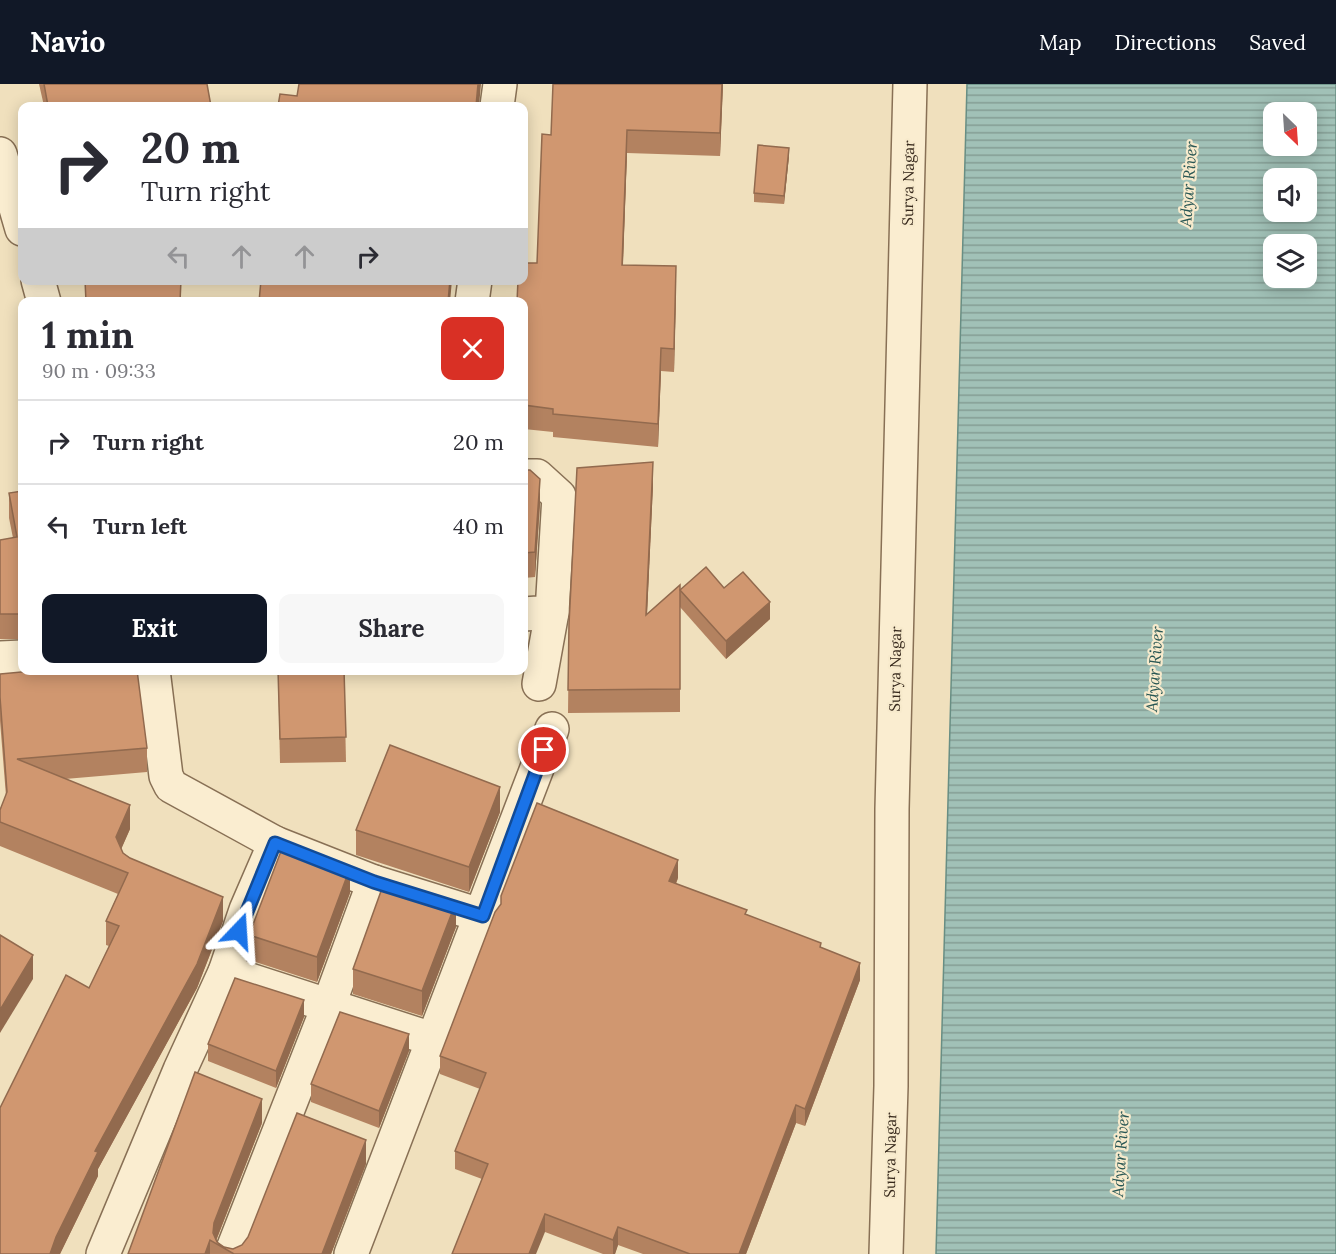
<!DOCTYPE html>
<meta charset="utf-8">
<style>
body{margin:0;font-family:Lora,serif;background:#f7f7f7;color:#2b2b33;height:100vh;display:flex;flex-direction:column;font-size:22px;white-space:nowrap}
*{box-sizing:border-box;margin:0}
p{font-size:20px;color:#7c7c81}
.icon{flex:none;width:33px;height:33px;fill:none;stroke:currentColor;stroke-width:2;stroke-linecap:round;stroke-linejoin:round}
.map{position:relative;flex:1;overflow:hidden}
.drawer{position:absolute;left:18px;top:213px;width:510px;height:378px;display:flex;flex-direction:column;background:#fff;border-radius:12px;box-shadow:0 3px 15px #0003}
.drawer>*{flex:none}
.banner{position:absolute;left:18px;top:18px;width:510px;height:183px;border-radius:12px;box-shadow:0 3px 15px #0003;background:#fff;color:#2b2b33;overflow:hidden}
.needle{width:39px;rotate:155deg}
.controls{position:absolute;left:1263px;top:18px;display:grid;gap:12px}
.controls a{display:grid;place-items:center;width:54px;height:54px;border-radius:12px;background:#fff;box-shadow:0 3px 15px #0003;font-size:30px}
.pin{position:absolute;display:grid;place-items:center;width:51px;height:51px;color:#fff;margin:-26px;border:3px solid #fff;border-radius:50%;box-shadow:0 2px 6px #0007}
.me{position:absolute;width:66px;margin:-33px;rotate:20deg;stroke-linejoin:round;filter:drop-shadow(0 0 4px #0008)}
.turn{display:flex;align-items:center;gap:21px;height:126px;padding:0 24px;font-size:27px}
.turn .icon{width:78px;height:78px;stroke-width:2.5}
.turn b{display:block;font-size:42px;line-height:51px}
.lanes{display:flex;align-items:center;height:57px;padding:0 24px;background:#0003;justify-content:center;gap:30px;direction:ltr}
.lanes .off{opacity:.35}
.round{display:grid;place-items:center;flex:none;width:63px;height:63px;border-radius:12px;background:#f7f7f7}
.head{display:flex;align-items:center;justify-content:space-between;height:102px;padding:0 24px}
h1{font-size:36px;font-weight:700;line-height:45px}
.button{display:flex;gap:12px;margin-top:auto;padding:12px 24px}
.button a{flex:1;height:69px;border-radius:12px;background:#111827;color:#fff;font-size:24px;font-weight:700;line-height:69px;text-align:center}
.button a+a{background:#f7f7f7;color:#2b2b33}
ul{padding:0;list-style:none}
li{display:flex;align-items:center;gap:18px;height:84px;padding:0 24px;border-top:2px solid #e1e1e2}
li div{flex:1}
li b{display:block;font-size:22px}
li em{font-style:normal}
header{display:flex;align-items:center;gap:36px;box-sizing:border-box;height:84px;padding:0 30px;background:#111827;color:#fff}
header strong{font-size:28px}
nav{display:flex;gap:33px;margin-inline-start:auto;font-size:21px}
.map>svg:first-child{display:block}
.water{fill:url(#water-rules);stroke:#688e84;stroke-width:1.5;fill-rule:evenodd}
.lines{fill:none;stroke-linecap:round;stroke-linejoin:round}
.street-casing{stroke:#887055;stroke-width:36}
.street{stroke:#faedd0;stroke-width:33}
.wall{fill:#b38260}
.shaded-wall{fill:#926a4e}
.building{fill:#d09770;stroke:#926a4e;stroke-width:1.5}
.route-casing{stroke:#114b97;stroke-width:15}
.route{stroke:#1a73e8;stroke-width:10}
.labels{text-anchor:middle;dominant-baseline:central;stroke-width:4.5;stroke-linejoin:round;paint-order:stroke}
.street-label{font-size:15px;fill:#36281b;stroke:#f7eacc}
.water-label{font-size:16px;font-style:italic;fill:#295754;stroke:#f7eacc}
</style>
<header>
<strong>Navio</strong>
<nav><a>Map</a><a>Directions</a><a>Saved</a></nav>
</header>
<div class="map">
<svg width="1336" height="1170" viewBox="0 0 1336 1170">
<defs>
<pattern id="water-rules" width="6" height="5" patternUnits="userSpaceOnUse" patternTransform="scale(1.5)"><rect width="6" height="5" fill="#a1c1b7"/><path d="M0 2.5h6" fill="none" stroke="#849d94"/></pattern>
</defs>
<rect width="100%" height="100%" fill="#f0e0bd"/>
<path class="water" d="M967,0h369v1170h-400zM1274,28h32v34h-32zM1274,94h32v34h-32zM1274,160h32v34h-32z"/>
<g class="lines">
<defs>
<g id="street">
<path d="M497,22l3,-22"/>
<path d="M0,70l22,75"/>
<path d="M38,196l6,22"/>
<path d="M472,218l3,-22"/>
<path d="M524,392h13l22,20 -7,116 -28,2"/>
<path d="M0,574l22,-1"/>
<path d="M153,586l13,106 5,10 104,57 99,39 109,34"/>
<path d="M539,600l13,-72"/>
<path d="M225,888l207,67"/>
<path d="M103,1170l77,-184 45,-98 21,-62 29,-67"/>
<path d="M231,1170l97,-247 46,-125"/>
<path d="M351,1170l201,-525"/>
<path d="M886,1170l5,-168 1,-277 18,-725"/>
</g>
</defs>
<use href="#street" class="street-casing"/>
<use href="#street" class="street"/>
</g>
<g class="wall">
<path d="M39,0h168l4,22h-167z"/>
<path d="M553,0h170l-3,72 -93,-3 -4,112 53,25 -2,82 -13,-1 -3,76 -105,-10v-5l-29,-3v-127l13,-39 14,-128z"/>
<path d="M789,72l-5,48 -30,-2v-9z"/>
<path d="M524,386l16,34 -5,73 -11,1z"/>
<path d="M653,401l-6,129 33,-29v127l-112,1 1,-89z"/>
<path d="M22,407v148h-22v-99l13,-2 -4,-20v-25z"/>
<path d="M724,504l46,31 -44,40 -46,-52v-17z"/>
<path d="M278,586h66l2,92 -66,1z"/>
<path d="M0,590l147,74v24l-82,7 65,50 -9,20 2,4 100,68 -26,67 -99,181v7l-38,78h-60l89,-266 20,-42 -3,-1v-24l12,-27 -118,-48v-37l6,-13 -6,-75z"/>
<path d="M500,728l-31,80 -113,-37v-25z"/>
<path d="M678,794l-2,6 145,64 39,32 -55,146 -9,-3 -50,131h-103l-25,-9 -3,9h-12l-58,-22 -63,-53 -27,-10v-18l25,-62 -40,-15v-18z"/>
<path d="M350,809l-33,89 -68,-22v-25z"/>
<path d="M456,843l-34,89 -69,-22v-25z"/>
<path d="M304,933l-28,71 -68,-27v-17z"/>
<path d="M409,967l-30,77 -68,-26v-18z"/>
<path d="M262,1039l-46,118 1,1 7,5 9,2 9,-4 124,-81 -35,90h-203z"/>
</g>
<g class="shaded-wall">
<path d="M478,0h3l-2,22h-3z"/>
<path d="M722,0h1l-3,72v-23z"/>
<path d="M627,46v23l-5,135v-23z"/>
<path d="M789,64v8l-5,48v-8z"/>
<path d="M676,182v24l-2,82v-23z"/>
<path d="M450,196h2l-2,22h-2z"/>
<path d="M661,264v23l-3,76v-23z"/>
<path d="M653,378v23l-7,152v-22z"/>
<path d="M540,395v25l-5,73v-25z"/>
<path d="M770,518v17l-44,40v-18z"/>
<path d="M500,703v25l-31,80v-25z"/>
<path d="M130,721v24l-14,32v-24z"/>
<path d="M678,776v18l-9,21v-18z"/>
<path d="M350,784v25l-33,89v-25z"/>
<path d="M223,813v24l-26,67 -99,181v7l-38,78h-10l6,-17 39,-86z"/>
<path d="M456,818v25l-34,89v-25z"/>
<path d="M33,871v24l-33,54v-23z"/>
<path d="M860,879v17l-55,146v-17z"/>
<path d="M304,916v17l-28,71v-17z"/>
<path d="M409,950v17l-30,77v-17z"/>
<path d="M262,1015v24l-47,120 -2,-1 1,-19z"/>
<path d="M796,1021v18l-50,131h-7z"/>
<path d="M366,1056v24l-35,90h-9z"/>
<path d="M545,1130v18l-9,22h-7z"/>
<path d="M618,1143v18l-3,9h-2v-14z"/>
<path d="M210,1156v14h-5z"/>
</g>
<g class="building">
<path d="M44,0h163l4,22h-163z"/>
<path d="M299,0h179l-2,22h-198l2,-12 17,2z"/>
<path d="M553,0h169l-2,49 -93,-3 -5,135 54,1 -2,83 -13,-1 -3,76 -105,-10v-5l-29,-4v-103h-7l1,-22h6v-17h13l5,-129 9,1z"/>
<path d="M758,61l31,3 -5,48 -30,-3z"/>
<path d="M85,196h96l-1,22h-94z"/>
<path d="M261,196h189l-2,22h-189z"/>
<path d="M653,378l-7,153 34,-30v104l-112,1 1,-66 8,-156z"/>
<path d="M524,386h6l10,9 -5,73 -11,1z"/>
<path d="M22,407v123h-22v-74l17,-3 -8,-44z"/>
<path d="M706,483l18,21 19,-16 27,30 -44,39 -46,-51z"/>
<path d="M43,586h94l10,78 -130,11 113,46 -14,32 7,16 7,5 93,39 -26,67 -102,187 3,1 -42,85 -6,17h-50v-146l66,-133 23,13 30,-62 -13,-5 22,-48 -128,-51v-12l7,-18 -7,-95v-23z"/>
<path d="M278,586h66l2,67 -66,2z"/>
<path d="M390,661l110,42 -31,80 -113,-37z"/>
<path d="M537,719l141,57 -9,21 78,29 -2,4 76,29 -1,4 40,16 -55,146 -9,-4 -57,149h-49l-72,-27 -5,13 -68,-26 -16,40h-77l36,-90 -33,-13 31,-78 -46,-17 55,-144 6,-8v-8z"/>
<path d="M283,762l67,22 -33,89 -68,-22z"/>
<path d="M385,796l71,22 -34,89 -69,-22z"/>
<path d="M0,851l33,20 -33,55z"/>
<path d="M235,894l69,22 -28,71 -68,-27z"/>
<path d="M340,928l69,22 -30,77 -68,-27z"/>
<path d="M195,988l67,27 -48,124 -1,10 4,9 7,5 9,2 9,-4 6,-8 49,-124 69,27 -44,114h-88l-24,-14 -5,14h-77z"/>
</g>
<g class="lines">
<defs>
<path id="route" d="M239,847l36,-88 99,39 109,34 61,-166"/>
</defs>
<use href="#route" class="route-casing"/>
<use href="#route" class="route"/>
</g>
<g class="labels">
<g class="street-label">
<text transform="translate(908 99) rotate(-89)">Surya Nagar</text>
<text transform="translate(895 585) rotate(-89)">Surya Nagar</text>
<text transform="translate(890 1071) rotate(-89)">Surya Nagar</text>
</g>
<g class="water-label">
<text transform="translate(1188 100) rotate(-86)">Adyar River</text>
<text transform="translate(1154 585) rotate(-86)">Adyar River</text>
<text transform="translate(1120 1070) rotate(-86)">Adyar River</text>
</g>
</g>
</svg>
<div class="controls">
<a><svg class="needle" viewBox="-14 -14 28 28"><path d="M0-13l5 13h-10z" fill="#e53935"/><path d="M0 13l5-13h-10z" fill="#7c7c81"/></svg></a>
<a><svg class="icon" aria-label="sound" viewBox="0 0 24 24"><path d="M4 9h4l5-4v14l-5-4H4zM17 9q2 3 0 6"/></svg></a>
<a><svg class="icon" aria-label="layers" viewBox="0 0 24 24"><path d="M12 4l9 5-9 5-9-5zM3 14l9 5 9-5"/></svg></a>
</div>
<div class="pin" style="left:544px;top:666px;background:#d93025"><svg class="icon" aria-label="arrive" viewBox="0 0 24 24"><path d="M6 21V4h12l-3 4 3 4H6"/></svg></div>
<svg class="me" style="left:239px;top:847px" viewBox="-20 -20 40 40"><path d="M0-17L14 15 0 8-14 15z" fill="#1a73e8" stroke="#fff" stroke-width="4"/></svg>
<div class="banner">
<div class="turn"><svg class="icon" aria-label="right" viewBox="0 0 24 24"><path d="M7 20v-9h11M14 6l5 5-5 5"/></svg><div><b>20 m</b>Turn right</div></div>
<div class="lanes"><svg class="icon off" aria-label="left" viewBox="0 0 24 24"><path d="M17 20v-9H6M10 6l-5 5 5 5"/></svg><svg class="icon off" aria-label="ahead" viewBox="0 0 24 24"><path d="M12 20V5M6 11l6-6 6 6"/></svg><svg class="icon off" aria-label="ahead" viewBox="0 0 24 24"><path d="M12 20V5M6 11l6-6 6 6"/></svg><svg class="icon" aria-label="right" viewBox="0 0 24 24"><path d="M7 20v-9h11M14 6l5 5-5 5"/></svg></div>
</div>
<section class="drawer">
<div class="head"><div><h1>1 min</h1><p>90 m · 09:33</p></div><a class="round" style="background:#d93025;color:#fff"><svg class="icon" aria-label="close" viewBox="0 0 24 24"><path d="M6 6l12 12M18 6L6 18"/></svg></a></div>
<ul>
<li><svg class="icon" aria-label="right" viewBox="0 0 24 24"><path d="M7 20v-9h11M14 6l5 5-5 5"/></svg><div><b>Turn right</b></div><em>20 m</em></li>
<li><svg class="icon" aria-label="left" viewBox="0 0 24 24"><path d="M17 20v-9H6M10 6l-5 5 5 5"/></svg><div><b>Turn left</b></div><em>40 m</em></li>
</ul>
<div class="button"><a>Exit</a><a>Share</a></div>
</section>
</div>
